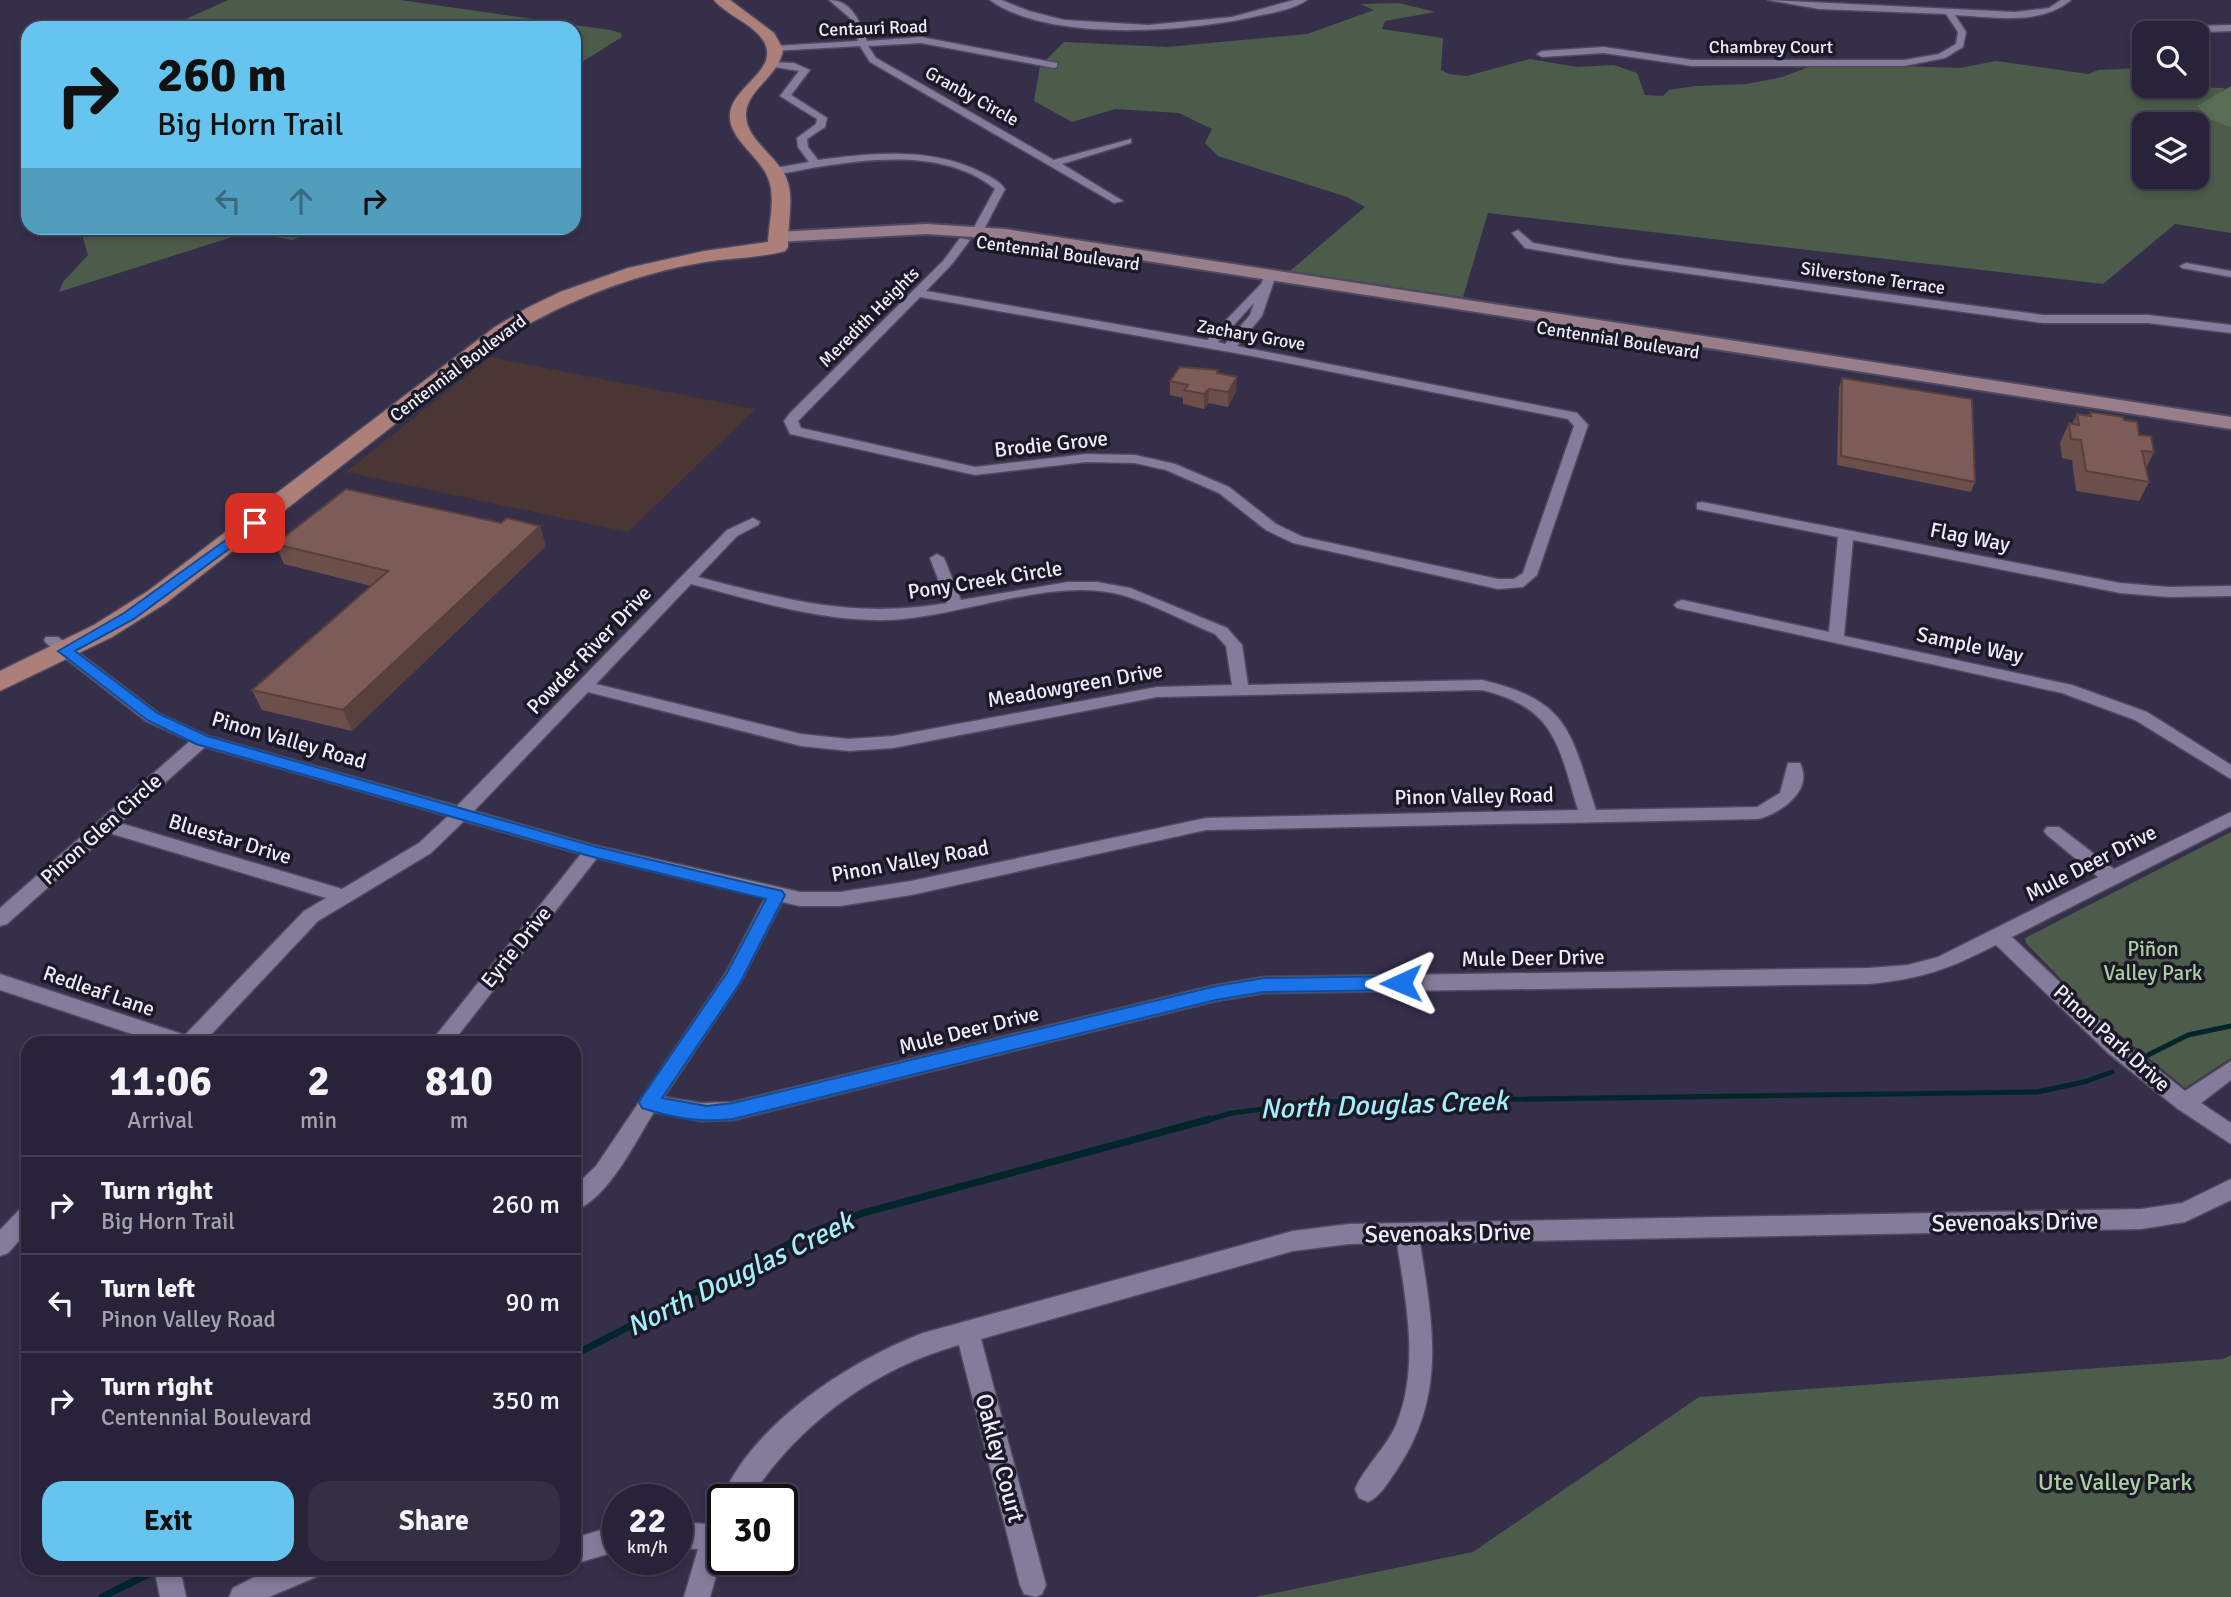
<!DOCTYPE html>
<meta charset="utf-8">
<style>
body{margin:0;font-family:Signika,sans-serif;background:#342f43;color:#f1f3f6;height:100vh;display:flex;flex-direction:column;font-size:26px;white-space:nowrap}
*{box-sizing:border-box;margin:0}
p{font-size:23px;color:#a5a4ae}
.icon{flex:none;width:38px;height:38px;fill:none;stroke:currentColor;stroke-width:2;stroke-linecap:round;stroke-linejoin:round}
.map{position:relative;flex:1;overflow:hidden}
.side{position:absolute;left:21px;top:1036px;width:560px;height:539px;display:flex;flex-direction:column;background:#282338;border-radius:21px;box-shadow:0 4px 10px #0003,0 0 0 2px #444053}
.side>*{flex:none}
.hud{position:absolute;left:21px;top:21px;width:560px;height:214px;border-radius:21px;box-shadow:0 4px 10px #0003,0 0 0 2px #444053;background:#65c5ee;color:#111;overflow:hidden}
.fabs{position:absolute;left:2132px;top:21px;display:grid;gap:14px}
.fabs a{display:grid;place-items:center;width:77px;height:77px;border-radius:14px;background:#282338;box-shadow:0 4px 10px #0003,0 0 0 2px #444053;font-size:35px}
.speed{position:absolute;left:602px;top:1484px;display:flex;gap:14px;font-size:35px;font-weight:700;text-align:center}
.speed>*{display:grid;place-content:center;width:91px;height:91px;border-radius:50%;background:#282338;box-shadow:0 4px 10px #0003,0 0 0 2px #444053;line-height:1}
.speed small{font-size:18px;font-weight:400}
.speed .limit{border:4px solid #111;border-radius:10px;background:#fff;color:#111}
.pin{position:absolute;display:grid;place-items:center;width:60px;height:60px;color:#fff;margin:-30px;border-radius:14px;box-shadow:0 4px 10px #0006}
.me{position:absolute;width:77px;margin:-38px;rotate:269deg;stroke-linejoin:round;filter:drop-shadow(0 0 5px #0008)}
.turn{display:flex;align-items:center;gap:24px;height:147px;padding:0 21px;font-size:32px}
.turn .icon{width:91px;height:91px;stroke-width:2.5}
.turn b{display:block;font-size:49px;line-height:60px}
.lanes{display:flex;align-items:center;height:66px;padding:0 21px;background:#0003;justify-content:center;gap:35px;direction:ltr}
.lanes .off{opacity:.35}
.eta{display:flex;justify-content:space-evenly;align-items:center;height:119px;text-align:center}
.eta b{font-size:42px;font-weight:700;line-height:49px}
.button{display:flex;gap:14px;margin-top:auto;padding:14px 21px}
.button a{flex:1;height:80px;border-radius:21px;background:#65c5ee;color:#111;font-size:28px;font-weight:700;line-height:80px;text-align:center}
.button a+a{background:#342f43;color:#f1f3f6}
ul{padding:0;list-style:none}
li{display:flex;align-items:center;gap:21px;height:98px;padding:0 21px;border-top:2px solid #444053}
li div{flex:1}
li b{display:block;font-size:26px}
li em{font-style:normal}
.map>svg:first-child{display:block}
.commercial{fill:#4a3632}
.green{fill:#4d5c4a;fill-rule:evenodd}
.forest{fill:#596d55}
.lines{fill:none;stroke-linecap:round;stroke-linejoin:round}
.stream-far1{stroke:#00262c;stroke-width:5}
.stream{stroke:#00262c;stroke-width:7}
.street-casing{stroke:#4f4a60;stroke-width:3}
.secondary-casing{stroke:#4f4a60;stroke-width:4}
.primary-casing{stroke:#4f4a60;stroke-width:3}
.street{fill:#837c9b;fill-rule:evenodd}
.secondary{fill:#987e8a;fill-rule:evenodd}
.primary{fill:#ac8079;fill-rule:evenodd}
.wall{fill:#6c4e4a}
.shaded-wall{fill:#58403c}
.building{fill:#7d5b56;stroke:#58403c;stroke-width:2}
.route{fill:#1a73e8;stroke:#114b97;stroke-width:2}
.labels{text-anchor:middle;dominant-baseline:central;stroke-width:7;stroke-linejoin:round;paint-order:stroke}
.far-street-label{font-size:18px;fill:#eeebfc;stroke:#1c1926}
.street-label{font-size:21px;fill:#eeebfc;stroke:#1c1926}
.park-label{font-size:21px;fill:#aad0a2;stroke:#1c1926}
.near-street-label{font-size:24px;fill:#eeebfc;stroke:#1c1926}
.near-park-label{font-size:24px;fill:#aad0a2;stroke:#1c1926}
.near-water-label{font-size:28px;font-style:italic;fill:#a5eefc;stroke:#1c1926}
</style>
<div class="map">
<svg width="2231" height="1597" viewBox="0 0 2231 1597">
<rect width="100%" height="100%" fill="#362f4a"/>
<path class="commercial" d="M490,357l265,52 -127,123 -282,-60z"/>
<g class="green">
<path d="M228,0h172l210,30 11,3 1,4 -48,30v-39h-408z"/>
<path d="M1399,3l36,9 -50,9 -3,8 61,9 -2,32 8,4 18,2 63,-17 47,8 37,-2 23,8 8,22 18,1 6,-6 26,-4 52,-2 35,-7 37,-14 141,5 36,-7 92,13 11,-4 45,-2v18l81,2 -6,7 -8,25 20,8v105l-56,-9 -72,60 -615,-71 -25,84 -173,-26 75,-64 -18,-10 -129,-41 -13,-13 7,-14 -33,-16 -64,-4 -43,13 -38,-21 6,-35 24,-24 103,5 140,-13 67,-24 -14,-6zM2144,124h52v53h-52z"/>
<path d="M44,228h270l-21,12 -45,-8 -189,60 4,-10 25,-27 -6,-20z"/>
<path d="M2231,832v226l-46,30 -88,-72 -71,-73 -1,-5z"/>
<path d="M2231,1355v242h-976l218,-45 226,-155 524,-38z"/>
</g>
<path class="forest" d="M2231,86v42l-20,-8 -14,-14z"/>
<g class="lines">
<g class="stream-far1">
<path d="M2148,1055l40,-20 43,-9"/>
<path d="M1204,1121l28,-8 85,-11 720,-10 47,-10 28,-10"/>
</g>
<g class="stream">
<path d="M574,1355l236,-122 53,-20 347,-94"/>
<path d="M102,1597l59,-29"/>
</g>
<defs>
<g id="street">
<path d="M829,0c23,0 31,22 38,41l54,-4 136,26v4l-3,1 -133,-25 -53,3 8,12 178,102 77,-21v4l-69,21 61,37 -9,2 -244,-141 -10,-16 -88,5v-4l3,-1 83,-5 -8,-23z"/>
<path d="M990,0h11l28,11 35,9 84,5 84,-8 62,-17h13c-13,9 -34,13 -50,16 -68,16 -208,27 -267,-16z"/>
<path d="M1768,0l247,12 34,-4 12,-8h10c-30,26 -79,17 -116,15l11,17 -3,15 -18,11 -41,8h-212l-88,-13 -62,4 -5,-3 5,-3 62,-4 88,13h212l35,-6 17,-10 2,-12 -12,-18 -127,-5z"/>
<path d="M2231,25v6l-52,2 17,-7z"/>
<path d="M769,62l25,1 16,7 -19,25 36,23 -2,9 -18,12 1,8 10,13c54,-7 111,-13 161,11 9,5 20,9 26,18l-23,44 -10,-2 23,-42c-48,-39 -120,-31 -177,-22 -15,2 -33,8 -48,6v-4l39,-7 -11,-15 -1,-9 19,-14 1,-5 -37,-23 19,-25 -30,-5z"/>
<path d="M1518,230l15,13 86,15 424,57h105l83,10v8l-83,-10h-105l-424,-59 -94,-16 -13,-15z"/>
<path d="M960,238l10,2 -18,24 -26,27 281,49 54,-56 5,-11 4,-1 6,3 -14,41 -25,30 340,67 11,12 -51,150 -14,12 -25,2 -205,-46 -27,-13 -47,-37 -53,-23 -31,-7 -49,-1 -111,13 -185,-41 -6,-13 7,-9 153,-152zM920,297l332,59 316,63 6,7 -51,147 -9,6h-16l-195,-42 -27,-13 -47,-37 -54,-23 -40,-9 -49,-1 -111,13 -174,-39 -3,-7 3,-3zM1254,303l-4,12 -25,29 -7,-2z"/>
<path d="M2186,263l45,8v6l-49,-9 -2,-2z"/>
<path d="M1702,502l418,81 48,4 63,-1v10l-63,1 -48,-4 -267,-53 -9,96 228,49 75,27 84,53v14l-96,-59 -73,-27 -385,-85 -3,-3 3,-3 5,-2 147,32 9,-95 -141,-28v-6z"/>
<path d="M753,518l7,4 -2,3 -21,11 -39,41c91,23 154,42 249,26l-17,-45 7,-4 7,4 17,42 107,-18h29l33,6 97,40 15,17 6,40 234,-5c88,21 88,51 114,130l161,-3 23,-14 8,-30h12c14,28 -19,50 -42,56l-552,11 -295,65 -71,11h-40l-18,-4 -42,81 -76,114 37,6 32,-1 483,-117 48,-8 605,-9 39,-3 30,-8 160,-80 -51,-42 -3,-4 3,-4h12l55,42 117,-57v14l-219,111 110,104 63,50 46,-30v19l-30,23 30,20v21l-53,-35 -70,-56 -112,-108c-47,24 -74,34 -127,39l-605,9 -48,8 -483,119 -32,1 -47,-9c-19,30 -45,86 -80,99v-24l22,-21 130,-193 39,-75 -168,-40 -145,185h-22l151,-189 -117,-33 -33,32 -113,68 -115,122h-44l-159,-53v-16l185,61 119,-124 22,-13 -217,-65 -102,91 -7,2v-18l190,-167 -44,-20 -100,-78 -2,-3 2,-3h12l100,76 50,23 249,70 270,-276zM691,584c65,17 131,38 199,36 71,-3 163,-44 232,-25 32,9 63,27 93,39l11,12 6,39 -75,2 -264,49 -44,3 -48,-5 -205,-50zM1482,690c74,18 76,55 96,120l-372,8 -295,63 -71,11h-40l-207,-47 -119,-34 114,-119 213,54 48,5 44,-3 264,-51zM205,747l243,69 -29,27 -77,46 -222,-66z"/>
<path d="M2231,1179v21l-46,22 -44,7 -721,14c13,83 27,153 -24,228 -8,11 -15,25 -28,31l-9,-4 -4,-9c10,-23 31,-41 41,-64 24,-58 10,-122 1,-182l-48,1 -56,7 -312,88 65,246 -4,9 -6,3 -12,-3 -4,-9 -61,-240c-86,24 -162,80 -210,155h-26v3l-2,-3c32,-77 127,-138 202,-167l370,-102 56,-7 792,-15 41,-6z"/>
<path d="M28,1206v25l-20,22 -8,3v-26l20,-21z"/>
<path d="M723,1507v45l-13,45h-26l14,-48 -21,-1v-26l30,2 7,-13z"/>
<path d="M618,1525v26l-44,13v-26z"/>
<path d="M154,1568h26l6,29h-26z"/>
<path d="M272,1568h48l-4,9 -47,20h-40l4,-9z"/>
</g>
<path id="secondary" d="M926,224l79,5 1226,188v12l-1226,-190 -79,-5 -149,8 -8,-5 8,-5z"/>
<path id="primary" d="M714,0h16l44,33 9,16c-3,27 -35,39 -37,64 -2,25 31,43 40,64 9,21 1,48 2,70l-3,4c-26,7 -54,7 -80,11 -71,12 -134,37 -196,73l-343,268 -54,34 -112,54v-20l94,-46 54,-34 347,-264 32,-19 33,-16 68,-24 76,-17 64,-9c1,-20 8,-45 0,-64 -8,-22 -40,-39 -38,-64 2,-26 45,-42 36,-68 -7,-20 -39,-30 -52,-46z"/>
</defs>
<use href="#street" class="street-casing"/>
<use href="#secondary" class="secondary-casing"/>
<use href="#primary" class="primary-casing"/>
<use href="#street" class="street"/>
<use href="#secondary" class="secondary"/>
<use href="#primary" class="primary"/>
</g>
<g class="wall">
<path d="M1218,373l18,18 -8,16 -20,-4 -4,6 -21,-5v-6l-13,-3v-14z"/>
<path d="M1842,378l133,104 -4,10 -134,-27 2,-78z"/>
<path d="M2090,412l34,8 15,15 15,17 -8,16 3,14 -10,19 -63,-10 -4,-31 -10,-2 -2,-15 9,-20 3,1 5,-10 11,1z"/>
<path d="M275,544l271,2 -194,185 -90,-21 -10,-20 119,-104 -87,-22z"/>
</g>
<g class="shaded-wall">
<path d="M1237,377l-1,14 -8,16v-15z"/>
<path d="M1209,389l-1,14 -4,6v-15z"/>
<path d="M540,526l6,20 -194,185 -9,-21z"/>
</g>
<g class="building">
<path d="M1180,367l38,3 -1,3 20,4 -9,15 -19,-3 -5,5 -20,-4 4,-5 -18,-4z"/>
<path d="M1842,378l130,21 3,83 -134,-26z"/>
<path d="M2090,412l33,5 1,3 13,2 2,13 12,1 3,16 -12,-1 7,31 -63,-11 -5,-31 -10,-1 -2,-16 10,2 -2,-11 14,2z"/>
<path d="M346,489l155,34 6,-5 33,8 -197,184 -91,-20 136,-119 -113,-27z"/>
</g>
<path class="route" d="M255,519l5,1v6l-126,93 -59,32 82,62 50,23 386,110 189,45 3,4 -45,88 -78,115 45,8 26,-3 483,-117 48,-8 137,-2 7,2 2,5 -2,5 -7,2 -137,2 -48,8 -483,119c-32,4 -60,-1 -91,-11l-3,-6 3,-5 85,-124 39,-74 -173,-42 -397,-113 -49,-24 -89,-69 66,-38z"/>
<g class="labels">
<g class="far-street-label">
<text transform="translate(873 28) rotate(-2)">Centauri Road</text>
<text x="1771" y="47">Chambrey Court</text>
<text transform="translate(972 96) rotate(29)">Granby Circle</text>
<text transform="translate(1058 253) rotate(8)">Centennial Boulevard</text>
<text transform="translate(1873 278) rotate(8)">Silverstone Terrace</text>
<text transform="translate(869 317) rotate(-45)">Meredith Heights</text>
<text transform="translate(1251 335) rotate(10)">Zachary Grove</text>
<text transform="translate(1618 340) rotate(9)">Centennial Boulevard</text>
<text transform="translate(458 368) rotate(-37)">Centennial Boulevard</text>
</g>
<g class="street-label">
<text transform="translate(1051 444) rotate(-6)">Brodie Grove</text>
<text transform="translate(1970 537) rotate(11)">Flag Way</text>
<text transform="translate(985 580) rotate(-9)">Pony Creek Circle</text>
<text transform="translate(1970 645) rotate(12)">Sample Way</text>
<text transform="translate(589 650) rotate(-46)">Powder River Drive</text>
<text transform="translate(1075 685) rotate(-10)">Meadowgreen Drive</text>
<text transform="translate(289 740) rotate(16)">Pinon Valley Road</text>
<text transform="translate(1474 796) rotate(-1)">Pinon Valley Road</text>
<text transform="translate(101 829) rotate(-42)">Pinon Glen Circle</text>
<text transform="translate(230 839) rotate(17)">Bluestar Drive</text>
<text transform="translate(910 861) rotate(-10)">Pinon Valley Road</text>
<text transform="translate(2091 863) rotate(-27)">Mule Deer Drive</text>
<text transform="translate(516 947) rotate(-51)">Eyrie Drive</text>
<text transform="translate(1533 958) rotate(-1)">Mule Deer Drive</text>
<text transform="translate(99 991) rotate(19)">Redleaf Lane</text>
<text transform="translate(969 1030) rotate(-14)">Mule Deer Drive</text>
<text transform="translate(2112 1038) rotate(42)">Pinon Park Drive</text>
</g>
<g class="park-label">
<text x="2153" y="949">Piñon<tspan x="2153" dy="24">Valley Park</tspan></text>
</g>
<g class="near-street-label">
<text transform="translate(2015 1222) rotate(-1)">Sevenoaks Drive</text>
<text transform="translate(1448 1233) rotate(-1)">Sevenoaks Drive</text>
<text transform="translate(1000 1458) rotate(75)">Oakley Court</text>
</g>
<g class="near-park-label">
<text x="2115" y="1482">Ute Valley Park</text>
</g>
<g class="near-water-label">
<text transform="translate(1384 1105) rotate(-2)">North Douglas Creek</text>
<text transform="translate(740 1274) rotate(-26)">North Douglas Creek</text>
</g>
</g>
</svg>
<div class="fabs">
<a><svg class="icon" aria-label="search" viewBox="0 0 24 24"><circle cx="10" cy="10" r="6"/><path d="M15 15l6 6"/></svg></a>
<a><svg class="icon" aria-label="layers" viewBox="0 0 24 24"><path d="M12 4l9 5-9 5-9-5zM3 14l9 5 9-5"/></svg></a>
</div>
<div class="speed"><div>22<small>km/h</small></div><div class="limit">30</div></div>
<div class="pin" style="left:255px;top:523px;background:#d93025"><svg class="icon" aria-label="arrive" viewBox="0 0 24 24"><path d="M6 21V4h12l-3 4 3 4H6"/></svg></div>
<svg class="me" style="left:1401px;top:983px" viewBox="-20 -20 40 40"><path d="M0-17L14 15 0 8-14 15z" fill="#1a73e8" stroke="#fff" stroke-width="4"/></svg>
<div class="hud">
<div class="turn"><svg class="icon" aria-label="right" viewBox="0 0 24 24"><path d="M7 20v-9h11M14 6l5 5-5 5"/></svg><div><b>260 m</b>Big Horn Trail</div></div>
<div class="lanes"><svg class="icon off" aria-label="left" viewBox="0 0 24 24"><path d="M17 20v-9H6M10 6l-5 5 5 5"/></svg><svg class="icon off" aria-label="ahead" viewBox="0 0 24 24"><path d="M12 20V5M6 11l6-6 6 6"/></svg><svg class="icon" aria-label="right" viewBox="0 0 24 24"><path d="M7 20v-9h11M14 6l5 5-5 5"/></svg></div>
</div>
<section class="side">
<div class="eta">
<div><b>11:06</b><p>Arrival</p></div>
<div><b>2</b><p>min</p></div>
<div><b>810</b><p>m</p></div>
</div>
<ul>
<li><svg class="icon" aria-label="right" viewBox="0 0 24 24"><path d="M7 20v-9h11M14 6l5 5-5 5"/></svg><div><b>Turn right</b><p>Big Horn Trail</p></div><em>260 m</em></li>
<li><svg class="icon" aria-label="left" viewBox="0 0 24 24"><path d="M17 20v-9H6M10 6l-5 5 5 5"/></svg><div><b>Turn left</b><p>Pinon Valley Road</p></div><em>90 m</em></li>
<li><svg class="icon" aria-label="right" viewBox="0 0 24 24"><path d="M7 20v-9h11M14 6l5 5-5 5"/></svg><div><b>Turn right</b><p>Centennial Boulevard</p></div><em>350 m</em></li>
</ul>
<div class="button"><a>Exit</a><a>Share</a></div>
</section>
</div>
